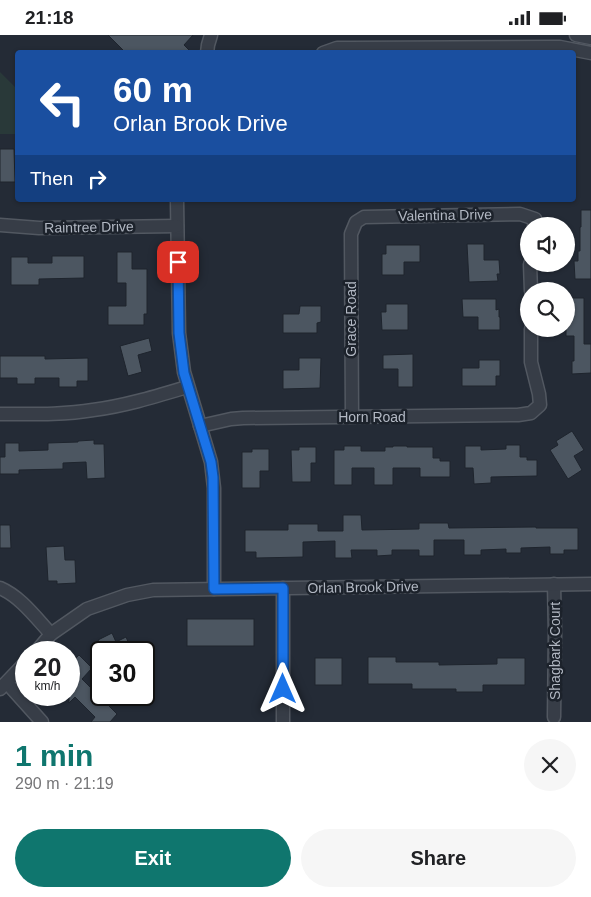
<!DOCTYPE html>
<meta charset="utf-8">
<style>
body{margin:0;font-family:Helvetica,sans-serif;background:#f6f6f6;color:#202124;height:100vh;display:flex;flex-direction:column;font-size:19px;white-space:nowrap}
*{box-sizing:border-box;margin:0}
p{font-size:16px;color:#757577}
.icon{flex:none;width:28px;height:28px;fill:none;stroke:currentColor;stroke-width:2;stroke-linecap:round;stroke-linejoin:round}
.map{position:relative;height:687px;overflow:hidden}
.sheet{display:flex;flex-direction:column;background:#fff;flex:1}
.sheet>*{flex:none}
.banner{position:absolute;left:15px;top:15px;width:561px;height:152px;border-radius:5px;box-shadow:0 1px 4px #0004;background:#1a4fa0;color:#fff;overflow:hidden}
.controls{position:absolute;left:520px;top:182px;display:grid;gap:10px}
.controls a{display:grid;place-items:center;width:55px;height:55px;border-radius:50%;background:#fff;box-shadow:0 1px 4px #0004;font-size:25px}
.speed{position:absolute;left:15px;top:606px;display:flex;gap:10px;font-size:25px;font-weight:700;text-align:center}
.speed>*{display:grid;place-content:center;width:65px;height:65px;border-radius:50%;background:#fff;box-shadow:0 1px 4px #0004;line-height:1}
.speed small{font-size:12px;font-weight:400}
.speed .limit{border:2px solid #111;border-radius:8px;background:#fff;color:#111}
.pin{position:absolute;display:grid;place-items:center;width:42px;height:42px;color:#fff;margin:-21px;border-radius:10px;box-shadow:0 2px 8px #0006}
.me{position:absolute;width:55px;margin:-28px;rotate:0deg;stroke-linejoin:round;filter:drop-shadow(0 0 4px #0008)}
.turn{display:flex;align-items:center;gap:18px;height:105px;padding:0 15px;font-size:22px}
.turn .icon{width:65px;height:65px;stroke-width:2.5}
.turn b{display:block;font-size:35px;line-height:42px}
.then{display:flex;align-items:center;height:48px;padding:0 15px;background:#0003;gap:10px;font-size:19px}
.round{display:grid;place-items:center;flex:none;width:52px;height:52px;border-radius:26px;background:#f6f6f6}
.overview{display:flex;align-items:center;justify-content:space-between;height:85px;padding:0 15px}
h1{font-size:30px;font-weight:700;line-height:38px;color:#0f766e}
.button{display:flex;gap:10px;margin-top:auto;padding:10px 15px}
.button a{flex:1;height:58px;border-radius:30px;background:#0f766e;color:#fff;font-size:20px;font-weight:700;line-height:58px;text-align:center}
.button a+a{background:#f6f6f6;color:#202124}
.status{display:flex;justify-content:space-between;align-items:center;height:35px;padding:0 25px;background:#fff;direction:ltr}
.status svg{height:14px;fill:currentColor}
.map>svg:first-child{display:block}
.green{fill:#293939}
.building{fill:#4c5661;stroke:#1e242d}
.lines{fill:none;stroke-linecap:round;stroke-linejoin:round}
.street-casing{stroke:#525861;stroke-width:15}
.street{stroke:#373d47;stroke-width:12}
.route-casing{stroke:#114b97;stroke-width:12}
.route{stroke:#1a73e8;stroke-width:9}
.labels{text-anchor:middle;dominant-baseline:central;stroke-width:5;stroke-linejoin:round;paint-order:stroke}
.street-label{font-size:14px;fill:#b2b8c3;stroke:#1c222b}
</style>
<div class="status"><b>21:18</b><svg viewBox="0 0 49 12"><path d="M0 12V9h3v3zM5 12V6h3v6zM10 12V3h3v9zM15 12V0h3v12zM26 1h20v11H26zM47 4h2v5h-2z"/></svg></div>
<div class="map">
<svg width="591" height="687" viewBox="0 0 591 687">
<rect width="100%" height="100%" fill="#242b36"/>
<path class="green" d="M0,37l17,17v45h-17z"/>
<g class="building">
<path d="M108,0h85l-9,10 8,8h-66z"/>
<path d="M0,114h14l1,33h-15z"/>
<path d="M581,175h10v69h-16l-1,-18h4v-10h2v-24h1z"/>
<path d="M467,209h17v16h15l1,14h-3l1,7 -29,1z"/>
<path d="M386,210h34v17h-16v13h-22v-21h4z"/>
<path d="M117,217h15v17h15v45h-3v11h-36v-19h18v-23h-9z"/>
<path d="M52,221h32v22l-45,1v6h-28v-28h17v6h24z"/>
<path d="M566,263h18v46h7v29l-19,1v-13h2v-25h-8z"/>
<path d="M462,264h34v11l3,-1v8h1v13h-22v-13h-15z"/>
<path d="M386,269h22v26h-26l-1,-18h5z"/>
<path d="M300,271h21v16l-4,1v10h-34v-19h16z"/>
<path d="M149,303l3,13 -14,4 4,17 -14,4 -8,-30z"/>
<path d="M413,319v33h-15v-18h-15v-14z"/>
<path d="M0,321h45v3l43,-1v23h-11v6h-18v-9h-24v6h-18v-6h-17z"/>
<path d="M299,323h22l-1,30 -37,1v-19h16z"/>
<path d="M479,325h21v16h-4v10h-34v-18h17z"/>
<path d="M572,396l12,19 -10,6 8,14 -14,9 -18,-29 8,-5 -2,-4z"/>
<path d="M94,405v4h10l1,34 -18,1 -1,-17 -23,1v6l-44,1v4h-19v-17h5v-14h14v8l29,-1v-7l30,-1v-1z"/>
<path d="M506,410h14v12h7v3h10v16l-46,1v6l-17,1 -1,-16h-8v-22h16v4l25,-1z"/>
<path d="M344,411h17v5h24v-4h8v-1h14v1h26v11h7v3h10v16h-30v-9h-27v17h-19v-17h-22v17h-18v-35h10z"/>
<path d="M299,412h17v16h-5v19h-19l-1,-32h8z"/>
<path d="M252,414h17v22h-9v17h-18v-36h10z"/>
<path d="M343,480h18l1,15 57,-1v-6h29l1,5 87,-1v1h42v22h-14v4h-14v-7l-29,1v5h-15v-4l-25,1v5h-17v-15h-30v16h-15v-6h-27v5l-15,1v-6h-26l1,8h-17v-17l-32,1v15l-47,1v-6h-11v-22h43v-6h30v7h25z"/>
<path d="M0,490h10l1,23h-11z"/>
<path d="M64,511l1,14h10l1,23 -19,1v-3h-9l-2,-34z"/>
<rect x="187" y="584" width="67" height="27"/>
<path d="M112,598l4,9 10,-5 7,16h-29l-6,-13z"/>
<path d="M79,620l13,13 -10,11 35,35 -7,8h-19l4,-5 -20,-20 -6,6v-38z"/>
<path d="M368,622h28v5h43v3l58,-1v-6h28v27h-42v7h-27v-3h-44v-5h-44z"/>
<rect x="315" y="623" width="27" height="27"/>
</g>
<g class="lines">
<defs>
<g id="street">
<path d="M576,0l15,3"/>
<path d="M207,18l1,-8 3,-10"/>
<path d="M323,18l14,-5h13l202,-1h8l31,6"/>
<path d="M177,165l2,133 5,39 27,90 3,26v101"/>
<path d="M0,190l39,3 138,-2"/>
<path d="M530,229l1,27"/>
<path d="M0,379c31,0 63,1 93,-4 32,-4 64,-14 94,-23"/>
<path d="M352,382l-1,-183 5,-12 8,-5 156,-3 15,5 -1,7"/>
<path d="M200,391l31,-7 12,-1 275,-3 13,-2 9,-8 -1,-11 -8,-32v-33"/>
<path d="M554,549l1,49 -1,84"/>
<path d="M0,553c21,9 36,30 51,46"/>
<path d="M35,618l16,-19 36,-25 40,-14 26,-5 438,-6"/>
<path d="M7,648l35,39"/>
<path d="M0,654l26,-27"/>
<path d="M283,687v-134"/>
</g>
</defs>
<use href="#street" class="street-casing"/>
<use href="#street" class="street"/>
</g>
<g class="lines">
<defs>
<path id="route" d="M178,227l1,71 5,40 27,89 2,15 1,112 69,-1v101"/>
</defs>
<use href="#route" class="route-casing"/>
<use href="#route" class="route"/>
</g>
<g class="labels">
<g class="street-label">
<text transform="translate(445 180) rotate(-1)">Valentina Drive</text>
<text transform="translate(89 192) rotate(-1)">Raintree Drive</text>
<text transform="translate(351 284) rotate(-90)">Grace Road</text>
<text x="372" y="382">Horn Road</text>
<text transform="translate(363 552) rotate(-1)">Orlan Brook Drive</text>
<text transform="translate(555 616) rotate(-90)">Shagbark Court</text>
</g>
</g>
</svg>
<div class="controls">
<a><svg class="icon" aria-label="sound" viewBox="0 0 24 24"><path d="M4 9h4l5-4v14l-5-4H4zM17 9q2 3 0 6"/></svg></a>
<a><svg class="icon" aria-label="search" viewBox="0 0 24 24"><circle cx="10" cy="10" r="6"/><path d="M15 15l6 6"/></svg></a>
</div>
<div class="speed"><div>20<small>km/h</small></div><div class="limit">30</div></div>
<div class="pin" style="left:178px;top:227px;background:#d93025"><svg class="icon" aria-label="arrive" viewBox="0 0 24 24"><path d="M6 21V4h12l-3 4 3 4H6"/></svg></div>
<svg class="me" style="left:283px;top:654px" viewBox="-20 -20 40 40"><path d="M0-17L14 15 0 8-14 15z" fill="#1a73e8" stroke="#fff" stroke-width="4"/></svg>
<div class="banner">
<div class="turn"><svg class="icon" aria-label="left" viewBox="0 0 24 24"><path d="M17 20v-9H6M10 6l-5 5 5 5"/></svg><div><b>60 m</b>Orlan Brook Drive</div></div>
<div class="then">Then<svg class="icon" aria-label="right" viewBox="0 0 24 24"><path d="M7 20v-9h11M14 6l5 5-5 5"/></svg></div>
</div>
</div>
<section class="sheet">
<div class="overview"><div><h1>1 min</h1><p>290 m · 21:19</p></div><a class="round"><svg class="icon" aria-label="close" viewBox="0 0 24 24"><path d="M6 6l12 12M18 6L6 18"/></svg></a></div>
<div class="button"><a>Exit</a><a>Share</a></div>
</section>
